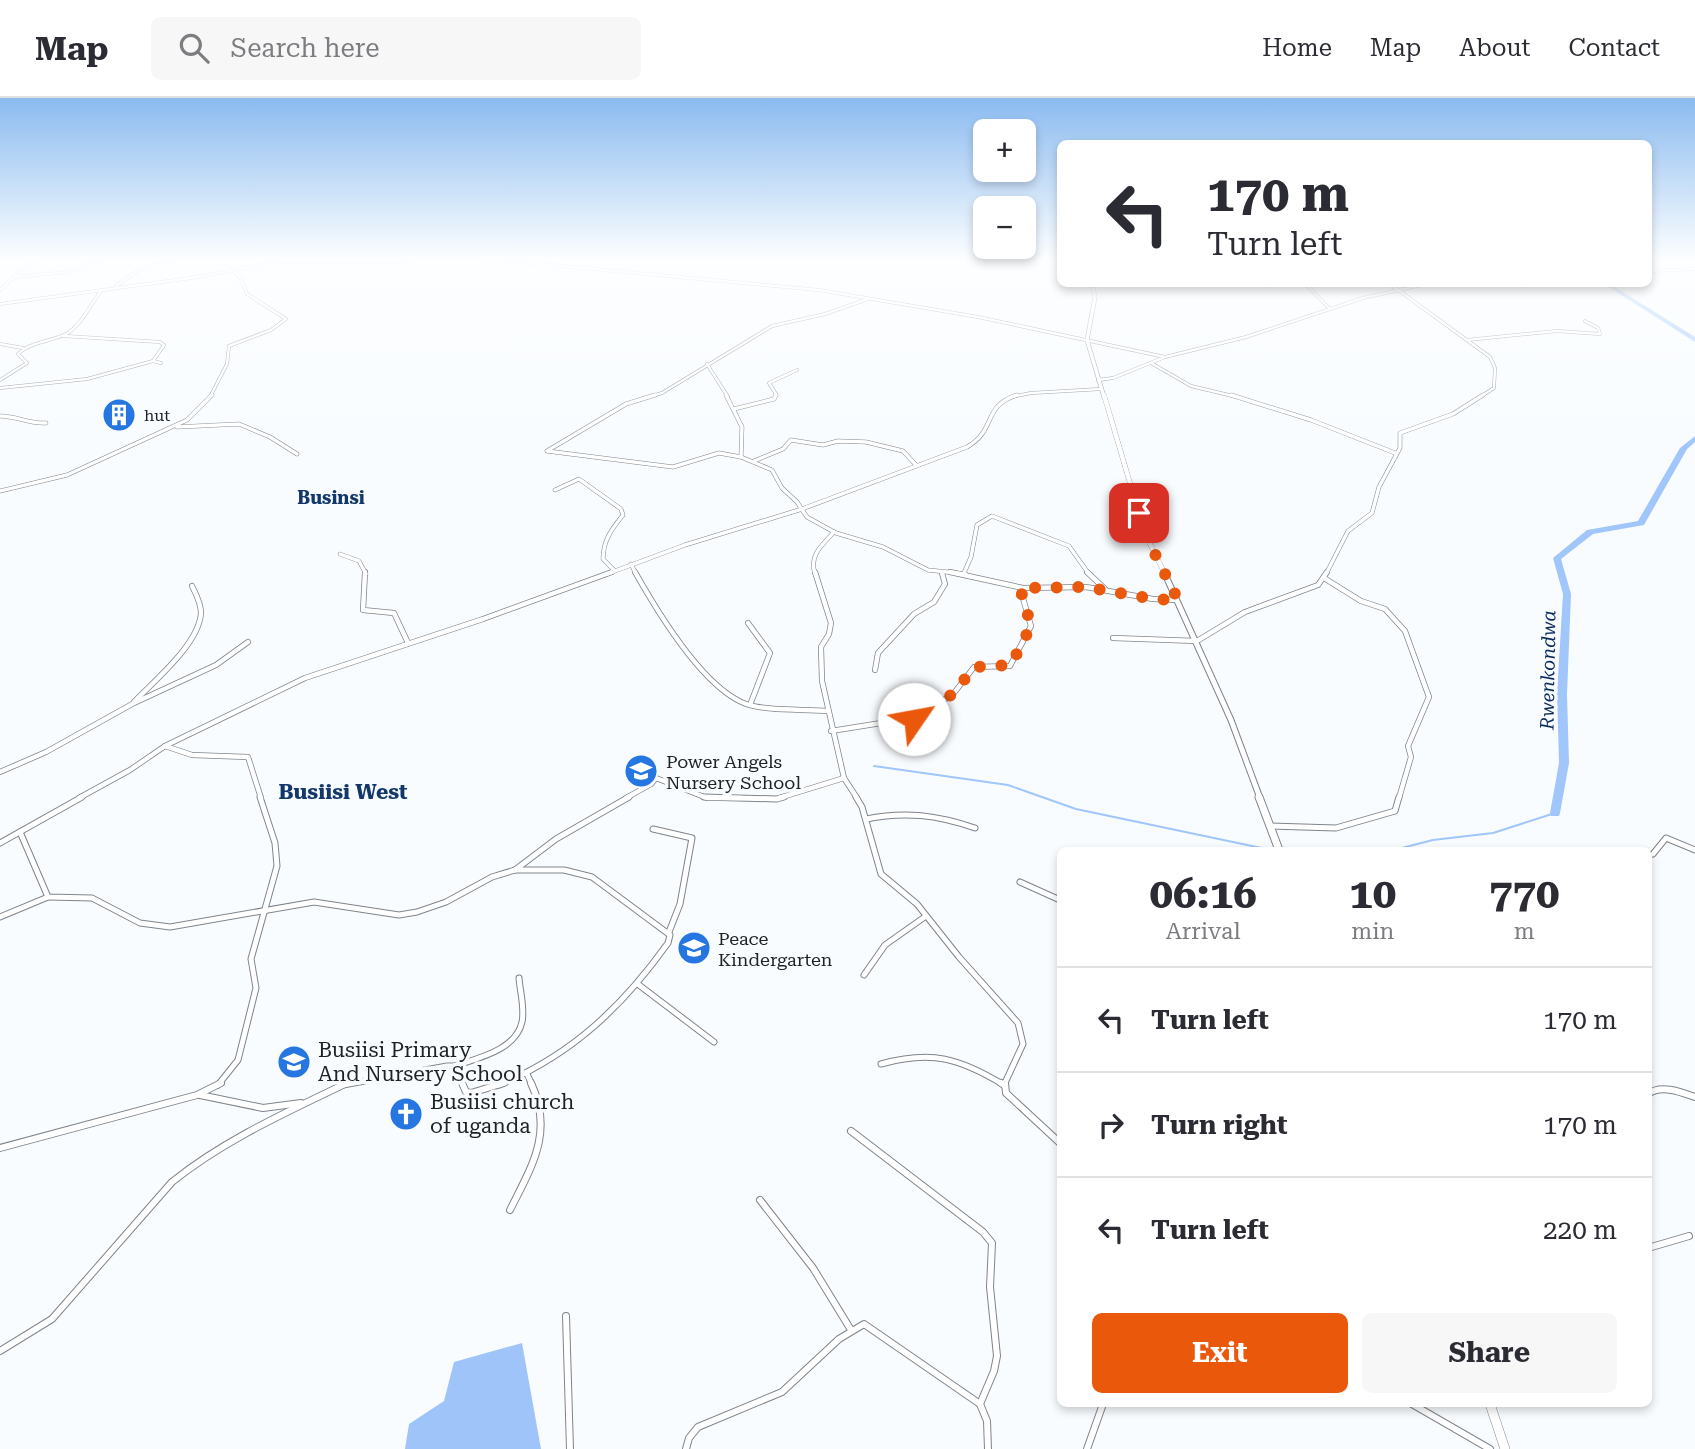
<!DOCTYPE html>
<meta charset="utf-8">
<style>
body{margin:0;font-family:"Roboto Serif",serif;background:#f7f7f7;color:#2b2b33;height:100vh;display:flex;flex-direction:column;font-size:26px;white-space:nowrap}
*{box-sizing:border-box;margin:0}
p{font-size:23px;color:#7c7c81}
.icon{flex:none;width:38px;height:38px;fill:none;stroke:currentColor;stroke-width:2;stroke-linecap:round;stroke-linejoin:round}
.map{position:relative;flex:1;overflow:hidden}
.details{position:absolute;left:1057px;top:749px;width:595px;height:560px;display:flex;flex-direction:column;background:#fff;border-radius:10px;box-shadow:0 4px 10px #0003}
.details>*{flex:none}
.top-card{position:absolute;left:1057px;top:42px;width:595px;height:147px;border-radius:10px;box-shadow:0 4px 10px #0003;background:#fff;color:#2b2b33;overflow:hidden}
.buttons{position:absolute;left:973px;top:21px;display:grid;gap:14px}
.buttons a{display:grid;place-items:center;width:63px;height:63px;border-radius:10px;background:#fff;box-shadow:0 4px 10px #0003;font-size:35px}
.pin{position:absolute;display:grid;place-items:center;width:60px;height:60px;color:#fff;margin:-30px;border-radius:14px;box-shadow:0 4px 10px #0006}
.me{position:absolute;width:77px;margin:-38px;rotate:57deg;stroke-linejoin:round;filter:drop-shadow(0 0 5px #0008)}
.turn{display:flex;align-items:center;gap:24px;height:147px;padding:0 35px;font-size:32px}
.turn .icon{width:91px;height:91px;stroke-width:2.5}
.turn b{display:block;font-size:49px;line-height:60px}
.eta{display:flex;justify-content:space-evenly;align-items:center;height:119px;text-align:center}
.eta b{font-size:42px;font-weight:700;line-height:49px}
.cta{display:flex;gap:14px;margin-top:auto;padding:14px 35px}
.cta a{flex:1;height:80px;border-radius:10px;background:#ea580c;color:#fff;font-size:28px;font-weight:700;line-height:80px;text-align:center}
.cta a+a{background:#f7f7f7;color:#2b2b33}
ul{padding:0;list-style:none}
li{display:flex;align-items:center;gap:21px;height:105px;padding:0 35px;border-top:2px solid #e1e1e2}
li div{flex:1}
li b{display:block;font-size:26px}
li em{font-style:normal}
header{display:flex;align-items:center;gap:42px;box-sizing:border-box;height:98px;padding:0 35px;background:#fff;border-bottom:2px solid #e1e1e2}
header strong{font-size:33px}
nav{display:flex;gap:38px;margin-inline-start:auto;font-size:24px}
.search{width:490px;height:63px;background:#f7f7f7;display:flex;align-items:center;gap:18px;box-sizing:border-box;padding:0 24px;border-radius:10px;color:#7c7c81;font-size:26px}
.map>svg:first-child{display:block}
.forest{fill:#9ec4fa}
.lines{fill:none;stroke-linecap:round;stroke-linejoin:round}
.stream{stroke:#a0c6fc;stroke-width:2}
.river{fill:#a0c6fc;fill-rule:evenodd}
.street-far4-casing{stroke:#7f848c;stroke-width:3.5}
.street-far3-casing{stroke:#7f848c;stroke-width:4.5}
.street-far2-casing{stroke:#7f848c;stroke-width:6}
.street-far1-casing{stroke:#7f848c;stroke-width:7}
.street-casing{stroke:#7f848c;stroke-width:8}
.secondary-far4-casing{stroke:#7f848c;stroke-width:4.5}
.secondary-far3-casing{stroke:#7f848c;stroke-width:5}
.secondary-far2-casing{stroke:#7f848c;stroke-width:7}
.secondary-far1-casing{stroke:#7f848c;stroke-width:9}
.secondary-casing{stroke:#7f848c;stroke-width:10}
.street-far4{stroke:#fff;stroke-width:2.5}
.street-far3{stroke:#fff;stroke-width:3.5}
.street-far2{stroke:#fff;stroke-width:4.5}
.street-far1{stroke:#fff;stroke-width:5}
.street{stroke:#fff;stroke-width:6}
.secondary-far4{stroke:#fff;stroke-width:3.5}
.secondary-far3{stroke:#fff;stroke-width:4.5}
.secondary-far2{stroke:#fff;stroke-width:5}
.secondary-far1{stroke:#fff;stroke-width:7}
.secondary{stroke:#fff;stroke-width:9}
.route{stroke:#ea580c;stroke-width:12;stroke-dasharray:0 21.6}
.labels{text-anchor:middle;dominant-baseline:central;stroke-width:7;stroke-linejoin:round;paint-order:stroke}
.far-poi-label{font-size:16px;fill:#1f2124;stroke:#f9fcff;text-anchor:start}
.far-quarter-label{font-size:18px;font-weight:bold;fill:#11376b;stroke:#f9fcff}
.poi-label{font-size:18px;fill:#1f2124;stroke:#f9fcff;text-anchor:start}
.water-label{font-size:19px;font-style:italic;fill:#082b5b;stroke:#f9fcff}
.quarter-label{font-size:21px;font-weight:bold;fill:#11376b;stroke:#f9fcff}
.near-poi-label{font-size:21px;fill:#1f2124;stroke:#f9fcff;text-anchor:start}
</style>
<header>
<strong>Map</strong>
<div class="search"><svg class="icon" aria-label="search" viewBox="0 0 24 24"><circle cx="10" cy="10" r="6"/><path d="M15 15l6 6"/></svg>Search here</div>
<nav><a>Home</a><a>Map</a><a>About</a><a>Contact</a></nav>
</header>
<div class="map">
<svg width="1695" height="1351" viewBox="0 0 1695 1351">
<rect width="100%" height="100%" fill="#f9fcff"/>
<path class="forest" d="M522,1245l19,106h-136l4,-25 35,-23 10,-39z"/>
<g class="lines">
<g class="stream">
<path d="M874,668l134,19 68,24 195,41"/>
<path d="M1394,752l39,-10 60,-7 62,-20"/>
</g>
<g class="river">
<path d="M1604,186h6l85,53v5z"/>
<path d="M1695,338v6l-8,7 -43,76 -51,9 -32,25 10,35 -4,100 2,69 -9,50 -1,3h-8l-1,-3 9,-50 -2,-69 6,-100 -10,-36 34,-28 51,-9 42,-73z"/>
</g>
<defs>
<g id="street-far4">
<path d="M465,159l354,33 159,27 187,40"/>
<path d="M1057,159l3,3"/>
<path d="M516,165l12,-6"/>
<path d="M1648,173l47,-2"/>
<path d="M13,179l56,-5 40,-15"/>
<path d="M1306,186l24,25"/>
<path d="M1390,186l100,73 5,11 -1,20 -14,9"/>
<path d="M116,188l24,-17 45,-12"/>
<path d="M0,192l36,-33"/>
<path d="M0,206l191,-26 88,-16h122l15,-5"/>
<path d="M64,238l96,6 4,3 -11,16 8,2"/>
<path d="M1467,242l90,-9 43,3 -2,-6 -13,-7"/>
<path d="M0,246l23,4"/>
<path d="M1151,265l40,23 46,11"/>
<path d="M707,266l21,33"/>
<path d="M0,282l27,-17 -9,-9c13,-13 34,-12 50,-21 16,-11 22,-29 34,-43"/>
<path d="M1098,282l15,-2 52,-21 81,-20 117,-39 63,-14"/>
<path d="M0,290l87,-9 66,-18"/>
<path d="M210,299l17,-33 2,-18 42,-16 15,-11 -39,-25 -7,-17 -10,-8"/>
<path d="M649,299l13,-4 110,-67 53,-12 43,-15"/>
<path d="M775,299l1,-3 -7,-11 28,-13"/>
<path d="M1011,299l20,-4 70,-4"/>
</g>
<g id="street-far3">
<path d="M655,297l-29,9 -79,47 126,16 46,-14 22,4 31,13 10,18 15,14 10,15 29,16 47,14 45,23 38,4"/>
<path d="M726,297l16,32 -1,30"/>
<path d="M1231,297l80,25 84,33"/>
<path d="M734,311l40,-10 2,-4"/>
<path d="M0,318c17,0 29,8 46,7"/>
<path d="M177,329l62,-3 31,13 27,17"/>
<path d="M754,363l29,-12 8,-9 32,5 15,-4 28,1 37,9 13,14"/>
<path d="M555,392l24,-11 42,30 2,6c-11,14 -20,25 -20,44l11,11"/>
<path d="M0,393l67,-16 120,-55 25,-25"/>
<path d="M340,456l19,7 7,13"/>
<path d="M631,466l5,10"/>
<path d="M964,475l7,-16 6,-32 15,-9 77,30 20,28"/>
<path d="M607,476l78,-29 117,-36 165,-62c30,-17 15,-41 50,-52"/>
<path d="M815,476c-6,-19 7,-29 19,-42"/>
<path d="M1326,476l22,-43 24,-18 7,-26 21,-39v-15l53,-19 30,-19"/>
</g>
<g id="street-far2">
<path d="M365,474l-2,38 31,3 14,30"/>
<path d="M635,474c22,39 68,116 111,132 20,7 58,5 81,7"/>
<path d="M815,474l16,51 -2,11 -8,13 1,34 22,97 13,20"/>
<path d="M950,474l73,16 63,-1 67,12 24,1"/>
<path d="M1087,474l18,17"/>
<path d="M1324,480l37,23 24,8 20,22 24,66 -21,49 3,11 -12,41"/>
<path d="M748,525l22,30 -20,52"/>
<path d="M1113,540l84,3 48,-29 73,-27 9,-13"/>
<path d="M875,572l3,-17 36,-39 20,-12 11,-18 -3,-11"/>
<path d="M134,604c21,-22 65,-58 67,-89 0,-10 -5,-19 -9,-27"/>
<path d="M831,633l88,-14 35,-24 20,-26 36,-1 21,-40 -11,-38"/>
<path d="M165,648l27,9 56,2 13,41"/>
<path d="M0,674l46,-20 88,-49 82,-38 32,-23"/>
<path d="M79,700l51,-28 35,-24 140,-68 178,-59 129,-47"/>
<path d="M626,700l25,-14 5,-6 51,20h34"/>
<path d="M779,700l65,-20"/>
</g>
<g id="street-far1">
<path d="M704,699l73,2 7,-2"/>
<path d="M856,699l6,10 19,67 36,30 42,53 59,66 5,21 -19,41"/>
<path d="M866,721c39,-8 71,-4 109,9"/>
<path d="M1270,728l66,2 59,-17 4,-14"/>
<path d="M653,731l39,9 -12,66 -11,28"/>
<path d="M20,734l28,65 44,1 48,25 30,4 144,-25 85,13 18,-3 29,-10 46,-25 23,-7 41,-31 73,-42"/>
<path d="M0,745l82,-46"/>
<path d="M1653,756l13,-16 29,12"/>
<path d="M1020,784l40,18"/>
<path d="M0,819l48,-20"/>
<path d="M864,877l21,-30 41,-29"/>
<path d="M639,887l75,57"/>
<path d="M881,966c51,-14 78,-6 123,21"/>
<path d="M455,968c23,-8 61,-16 67,-44 3,-14 -2,-30 -3,-44"/>
<path d="M527,976l5,11"/>
<path d="M218,987l20,-25 18,-72 -5,-29 26,-93 -2,-23 -15,-46"/>
<path d="M343,987l104,-19h8l8,19"/>
<path d="M499,987c73,-30 124,-79 169,-142l2,-8 -78,-58 -28,-7h-49"/>
</g>
<g id="street">
<path d="M462,985l4,9 5,1 33,-10"/>
<path d="M1001,985l3,2"/>
<path d="M1005,985l1,10 54,50"/>
<path d="M1648,996c13,-10 33,-2 47,3"/>
<path d="M200,997l63,13 38,-5"/>
<path d="M851,1033l132,101 9,11 -2,44 7,69 -3,15 -14,33"/>
<path d="M0,1050l197,-53 24,-12"/>
<path d="M760,1102l53,68 38,62"/>
<path d="M510,1112c22,-44 44,-78 21,-127"/>
<path d="M1648,1150l41,-12"/>
<path d="M566,1218l4,133"/>
<path d="M0,1253l52,-32 120,-137c52,-42 115,-70 175,-99"/>
<path d="M1412,1306l78,45"/>
<path d="M686,1351l3,-11 9,-11 84,-35 57,-53 25,-15 116,80 7,17 1,28"/>
<path d="M1087,1351l16,-45"/>
</g>
<path id="secondary-far4" d="M1092,186l3,13 -8,43 17,57"/>
<path id="secondary-far3" d="M1104,297l41,139 20,40"/>
<path id="secondary-far2" d="M1164,474l67,148 29,78"/>
<path id="secondary-far1" d="M1259,699l20,53"/>
<path id="secondary" d="M1490,1306l15,45"/>
</defs>
<use href="#street-far4" class="street-far4-casing"/>
<use href="#street-far3" class="street-far3-casing"/>
<use href="#street-far2" class="street-far2-casing"/>
<use href="#street-far1" class="street-far1-casing"/>
<use href="#street" class="street-casing"/>
<use href="#secondary-far4" class="secondary-far4-casing"/>
<use href="#secondary-far3" class="secondary-far3-casing"/>
<use href="#secondary-far2" class="secondary-far2-casing"/>
<use href="#secondary-far1" class="secondary-far1-casing"/>
<use href="#secondary" class="secondary-casing"/>
<use href="#street-far4" class="street-far4"/>
<use href="#street-far3" class="street-far3"/>
<use href="#street-far2" class="street-far2"/>
<use href="#street-far1" class="street-far1"/>
<use href="#street" class="street"/>
<use href="#secondary-far4" class="secondary-far4"/>
<use href="#secondary-far3" class="secondary-far3"/>
<use href="#secondary-far2" class="secondary-far2"/>
<use href="#secondary-far1" class="secondary-far1"/>
<use href="#secondary" class="secondary"/>
</g>
<linearGradient id="sky" x2="0" y2="1"><stop stop-color="#8bbbf0"/><stop offset="0.46" stop-color="#fcfeff"/><stop offset="1" stop-color="#fcfeff" stop-opacity="0"/></linearGradient>
<rect width="1695" height="349" fill="url(#sky)"/>
<g class="lines">
<path class="route" d="M914,621l40,-26 20,-26 37,-2 20,-39 -11,-38 66,-1 67,12 25,1 -33,-66 -6,-21"/>
</g>
<defs>
<symbol id="building-disc" viewBox="-11 -11 22 22"><circle r="9.5" fill="#2676e1" stroke="#f9fcff"/><path d="M-4-6H4V6H1V3H-1V6H-4ZM-2.5-4.3h1.7v1.8h-1.7ZM.8-4.3h1.7v1.8H.8ZM-2.5-1h1.7V.8h-1.7ZM.8-1h1.7V.8H.8Z" fill="#fff"/></symbol>
<symbol id="school-disc" viewBox="-11 -11 22 22"><circle r="9.5" fill="#2676e1" stroke="#f9fcff"/><path d="M0-5L7-2L0 1L-7-2ZM-4 1L0 2.5L4 1V4Q0 6-4 4Z" fill="#fff"/></symbol>
<symbol id="church-disc" viewBox="-11 -11 22 22"><circle r="9.5" fill="#2676e1" stroke="#f9fcff"/><path d="M-1.2-6h2.4v3.5h3.3v2.4h-3.3V6h-2.4V-.1h-3.3v-2.4h3.3Z" fill="#fff"/></symbol>
</defs>
<g fill-rule="evenodd">
<use href="#building-disc" x="100" y="298" width="38" height="38"/>
<use href="#school-disc" x="622" y="654" width="38" height="38"/>
<use href="#school-disc" x="675" y="831" width="38" height="38"/>
<use href="#school-disc" x="275" y="945" width="38" height="38"/>
<use href="#church-disc" x="387" y="997" width="38" height="38"/>
</g>
<g class="labels">
<g class="far-poi-label">
<text x="144" y="317">hut</text>
</g>
<g class="far-quarter-label">
<text x="331" y="399">Businsi</text>
</g>
<g class="poi-label">
<text x="666" y="663">Power Angels<tspan x="666" dy="21">Nursery School</tspan></text>
<text x="718" y="840">Peace<tspan x="718" dy="21">Kindergarten</tspan></text>
</g>
<g class="water-label">
<text transform="translate(1548 572) rotate(-89)">Rwenkondwa</text>
</g>
<g class="quarter-label">
<text x="343" y="694">Busiisi West</text>
</g>
<g class="near-poi-label">
<text x="318" y="952">Busiisi Primary<tspan x="318" dy="24">And Nursery School</tspan></text>
<text x="430" y="1004">Busiisi church<tspan x="430" dy="24">of uganda</tspan></text>
</g>
</g>
</svg>
<div class="buttons">
<a>+</a>
<a>−</a>
</div>
<div class="pin" style="left:1139px;top:415px;background:#d93025"><svg class="icon" aria-label="arrive" viewBox="0 0 24 24"><path d="M6 21V4h12l-3 4 3 4H6"/></svg></div>
<svg class="me" style="left:914px;top:621px" viewBox="-20 -20 40 40"><circle r="19" fill="#fff"/><path d="M0-13L10 11 0 6-10 11z" fill="#ea580c"/></svg>
<div class="top-card">
<div class="turn"><svg class="icon" aria-label="left" viewBox="0 0 24 24"><path d="M17 20v-9H6M10 6l-5 5 5 5"/></svg><div><b>170 m</b>Turn left</div></div>
</div>
<section class="details">
<div class="eta">
<div><b>06:16</b><p>Arrival</p></div>
<div><b>10</b><p>min</p></div>
<div><b>770</b><p>m</p></div>
</div>
<ul>
<li><svg class="icon" aria-label="left" viewBox="0 0 24 24"><path d="M17 20v-9H6M10 6l-5 5 5 5"/></svg><div><b>Turn left</b></div><em>170 m</em></li>
<li><svg class="icon" aria-label="right" viewBox="0 0 24 24"><path d="M7 20v-9h11M14 6l5 5-5 5"/></svg><div><b>Turn right</b></div><em>170 m</em></li>
<li><svg class="icon" aria-label="left" viewBox="0 0 24 24"><path d="M17 20v-9H6M10 6l-5 5 5 5"/></svg><div><b>Turn left</b></div><em>220 m</em></li>
</ul>
<div class="cta"><a>Exit</a><a>Share</a></div>
</section>
</div>
